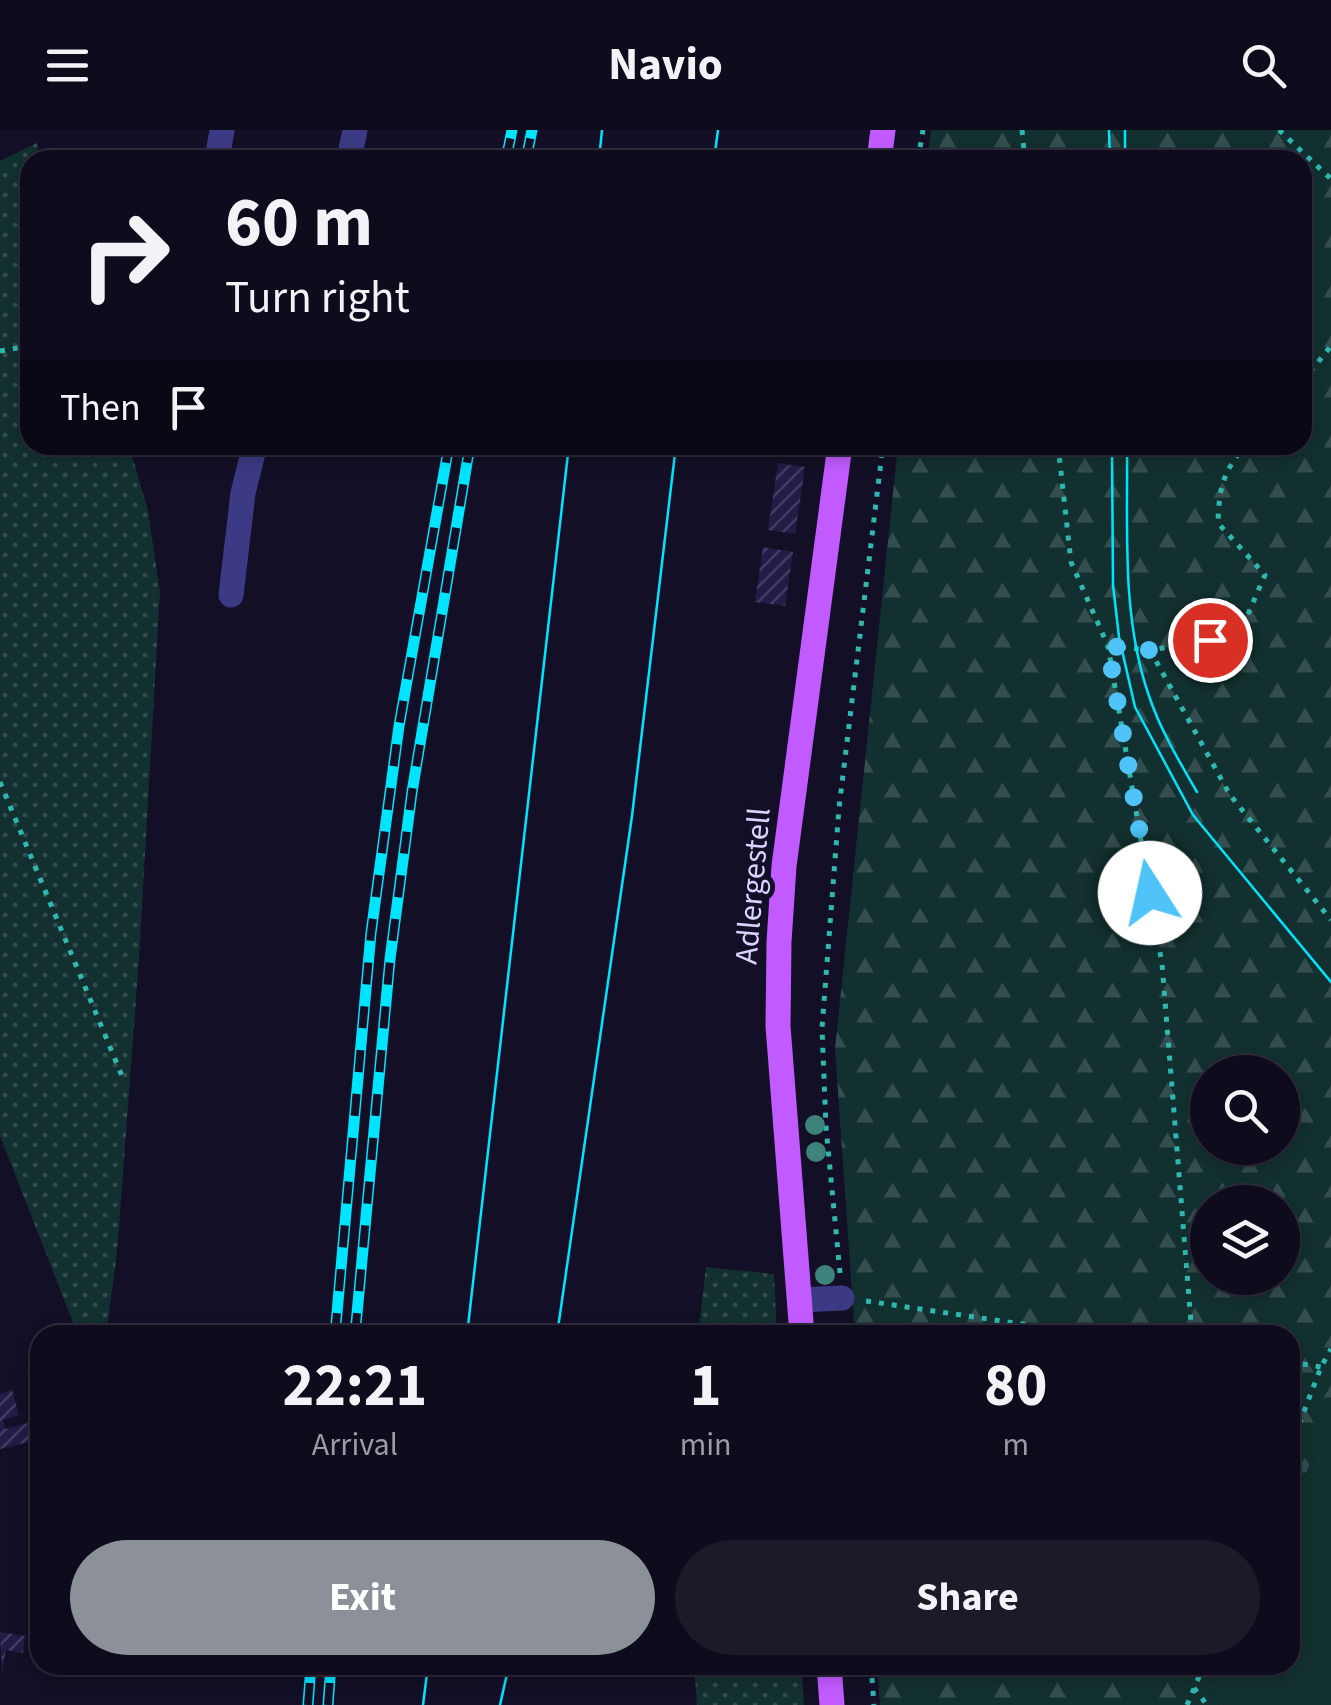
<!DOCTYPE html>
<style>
body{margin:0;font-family:"Source Sans 3",sans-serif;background:#1c1929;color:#f1f3f6;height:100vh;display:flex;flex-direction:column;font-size:38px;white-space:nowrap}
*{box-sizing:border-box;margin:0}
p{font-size:32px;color:#9b9ba3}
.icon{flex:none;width:55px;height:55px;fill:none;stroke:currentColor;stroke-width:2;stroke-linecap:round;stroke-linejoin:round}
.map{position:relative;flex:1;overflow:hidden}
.details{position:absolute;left:30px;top:1195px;width:1270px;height:350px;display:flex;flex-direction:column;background:#0e0b1c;border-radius:30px;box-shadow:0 5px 15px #0003,0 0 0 2px #2e2b3b}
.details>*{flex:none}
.banner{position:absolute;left:20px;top:20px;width:1292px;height:305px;border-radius:30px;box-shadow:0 5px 15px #0003,0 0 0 2px #2e2b3b;background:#0e0b1c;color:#f1f3f6;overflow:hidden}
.fabs{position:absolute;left:1190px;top:925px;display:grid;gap:20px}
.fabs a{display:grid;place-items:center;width:110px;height:110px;border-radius:50%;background:#0e0b1c;box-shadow:0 5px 15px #0003,0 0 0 2px #2e2b3b;font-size:50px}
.pin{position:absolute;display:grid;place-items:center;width:85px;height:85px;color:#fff;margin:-42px;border:5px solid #fff;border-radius:50%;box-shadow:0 2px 10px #0007}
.me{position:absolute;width:110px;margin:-55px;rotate:350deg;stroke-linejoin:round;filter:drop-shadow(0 0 8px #0008)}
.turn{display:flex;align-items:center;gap:35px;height:210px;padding:0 40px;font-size:45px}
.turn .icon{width:130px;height:130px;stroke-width:2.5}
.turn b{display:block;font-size:70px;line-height:85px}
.then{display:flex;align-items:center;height:95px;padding:0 40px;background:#0003;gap:20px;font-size:38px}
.eta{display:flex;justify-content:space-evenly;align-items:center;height:170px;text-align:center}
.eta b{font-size:60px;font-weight:700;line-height:70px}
.primary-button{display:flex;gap:20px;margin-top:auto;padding:20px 40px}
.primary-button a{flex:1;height:115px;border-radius:60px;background:#8c9099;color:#fff;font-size:40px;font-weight:700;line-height:115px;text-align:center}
.primary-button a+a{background:#1c1929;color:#f1f3f6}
header{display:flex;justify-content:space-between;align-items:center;height:130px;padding:0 40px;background:#0e0b1c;font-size:45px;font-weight:700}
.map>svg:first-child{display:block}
.grass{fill:url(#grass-dots)}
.forest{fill:url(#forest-firs);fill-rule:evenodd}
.park{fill:#12302f}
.building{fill:url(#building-hatch)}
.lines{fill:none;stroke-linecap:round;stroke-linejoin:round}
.path{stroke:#2fb8b0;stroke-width:5;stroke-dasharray:5 8;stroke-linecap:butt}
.minor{stroke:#3d3a85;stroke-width:25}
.major{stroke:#c25bff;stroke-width:25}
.tram{stroke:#00e5ff;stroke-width:2.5}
.rail-casing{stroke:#00e5ff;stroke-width:11}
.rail{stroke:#130f26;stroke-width:8;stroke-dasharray:22;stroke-linecap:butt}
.tree{fill:#3d827b}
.route{stroke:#4fc3f7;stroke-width:18;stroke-dasharray:0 32.4}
.labels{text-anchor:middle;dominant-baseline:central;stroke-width:10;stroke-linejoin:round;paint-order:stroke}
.street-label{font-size:32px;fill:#d9d4ff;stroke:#130f26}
</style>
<header><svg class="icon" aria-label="menu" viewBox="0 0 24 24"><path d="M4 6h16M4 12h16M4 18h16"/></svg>Navio<svg class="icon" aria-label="search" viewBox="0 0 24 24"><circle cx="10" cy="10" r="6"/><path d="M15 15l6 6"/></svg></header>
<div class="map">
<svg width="1331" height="1575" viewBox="0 0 1331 1575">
<defs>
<pattern id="grass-dots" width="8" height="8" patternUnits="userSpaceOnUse" patternTransform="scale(2.5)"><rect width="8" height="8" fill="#12302f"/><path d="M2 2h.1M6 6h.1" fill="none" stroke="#344d4e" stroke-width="1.8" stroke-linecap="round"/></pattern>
<pattern id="forest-firs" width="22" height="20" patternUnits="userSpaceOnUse" patternTransform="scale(2.5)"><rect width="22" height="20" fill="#12302f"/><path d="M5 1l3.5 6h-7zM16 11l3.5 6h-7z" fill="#344d4e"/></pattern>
<pattern id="building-hatch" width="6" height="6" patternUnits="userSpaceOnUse" patternTransform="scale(2.5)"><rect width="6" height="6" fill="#241b47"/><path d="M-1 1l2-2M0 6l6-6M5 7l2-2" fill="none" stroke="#433b63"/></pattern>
</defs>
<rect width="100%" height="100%" fill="#130f26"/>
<g class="grass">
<path d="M37,13l4,17h-11v285h99l19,66 12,81 -21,367 -22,294 -11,82h-28l-78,-199v-975z"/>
<path d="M706,1137l68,7 3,61h-79z"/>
<path d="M694,1535h107l3,40h-107z"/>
</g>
<g class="forest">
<path d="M931,0h400v1289l-41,88v-172h-435l-20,-286 63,-604h404v-285h-375zM1208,942h74v76h-74zM1208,1072h74v76h-74z"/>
<path d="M877,1535h340l-11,24 13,16h-339z"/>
</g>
<path class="park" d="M1331,1289v286h-112l-13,-16 11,-24h73v-158z"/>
<g class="building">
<path d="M778,333l27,4 -10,67 -27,-4z"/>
<path d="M763,417l30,5 -8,54 -30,-4z"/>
<path d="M12,1260l7,25 -16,5 2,9 23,-6 6,18 -34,8v-55z"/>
<path d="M0,1502l25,4 -2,17 -17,-3 -4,24z"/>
</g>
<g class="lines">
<g class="path">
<path d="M1022,0l3,30"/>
<path d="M1279,0l52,49"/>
<path d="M918,30l5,-30"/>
<path d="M0,221l30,-5"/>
<path d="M1302,252l29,-36"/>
<path d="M1058,315l13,117 37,84 54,318 30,371"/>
<path d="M1108,516l42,4 88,-13 27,-62 -47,-52c1,-35 5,-52 28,-78"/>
<path d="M1150,520l80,145 101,125"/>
<path d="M0,652l122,294"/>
<path d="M840,1143l-14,-146 -4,-99 17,-220 44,-363"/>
<path d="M866,1171l230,34"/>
<path d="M1290,1232l31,5"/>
<path d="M1290,1318l31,-81 10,-18"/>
<path d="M871,1535l3,40"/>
<path d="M1194,1558l13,17"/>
<path d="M1187,1575l17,-40"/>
</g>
<g class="minor">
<path d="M217,30l5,-30"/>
<path d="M349,30l6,-30"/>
<path d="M231,465l12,-102 12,-48"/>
<path d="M800,1170l42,-2"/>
</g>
<g class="major">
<path d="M879,30l4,-30"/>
<path d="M802,1205l-24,-309 1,-84 5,-76 56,-421"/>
<path d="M829,1535l3,40"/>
</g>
<g class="tram">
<path d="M1109,0l1,30"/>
<path d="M1125,0v30"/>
<path d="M599,30l3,-30"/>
<path d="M714,30l4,-30"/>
<path d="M1112,315l1,140 6,52 16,70 58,108 138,167"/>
<path d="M1127,315c1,83 -6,171 22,251 11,33 30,65 48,96"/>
<path d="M467,1205l102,-890"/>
<path d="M557,1205l75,-519 44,-371"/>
<path d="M423,1575l5,-40"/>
<path d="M500,1575l9,-40"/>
</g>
<defs>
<g id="rail">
<path d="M506,30l6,-30"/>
<path d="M526,30l6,-30"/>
<path d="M335,1205l36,-402 28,-207 50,-281"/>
<path d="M355,1205l35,-376 22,-167 58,-347"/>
<path d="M308,1575l3,-40"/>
<path d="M328,1575l3,-40"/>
</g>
</defs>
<use href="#rail" class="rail-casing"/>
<use href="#rail" class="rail"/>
</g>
<g class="tree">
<circle cx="815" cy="995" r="10"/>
<circle cx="816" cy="1022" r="10"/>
<circle cx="825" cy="1145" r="10"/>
</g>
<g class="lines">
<path class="route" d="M1150,763l-42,-247 42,4 60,-10"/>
</g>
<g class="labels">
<g class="street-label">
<text transform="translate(753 756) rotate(-85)">Adlergestell</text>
</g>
</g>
</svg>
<div class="fabs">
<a><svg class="icon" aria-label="search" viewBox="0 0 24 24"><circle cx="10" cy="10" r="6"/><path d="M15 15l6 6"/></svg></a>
<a><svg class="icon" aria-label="layers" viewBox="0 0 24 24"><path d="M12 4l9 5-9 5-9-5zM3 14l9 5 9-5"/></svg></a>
</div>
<div class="pin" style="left:1210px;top:510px;background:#d93025"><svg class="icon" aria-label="arrive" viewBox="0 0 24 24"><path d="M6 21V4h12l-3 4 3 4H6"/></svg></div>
<svg class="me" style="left:1150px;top:763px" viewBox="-20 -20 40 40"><circle r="19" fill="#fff"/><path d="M0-13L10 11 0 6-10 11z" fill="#4fc3f7"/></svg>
<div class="banner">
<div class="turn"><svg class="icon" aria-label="right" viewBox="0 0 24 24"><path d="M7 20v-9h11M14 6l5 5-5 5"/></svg><div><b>60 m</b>Turn right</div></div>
<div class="then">Then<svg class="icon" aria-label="arrive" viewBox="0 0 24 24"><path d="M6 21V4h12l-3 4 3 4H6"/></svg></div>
</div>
<section class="details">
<div class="eta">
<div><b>22:21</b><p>Arrival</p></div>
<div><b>1</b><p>min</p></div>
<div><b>80</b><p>m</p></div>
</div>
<div class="primary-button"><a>Exit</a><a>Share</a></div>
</section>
</div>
